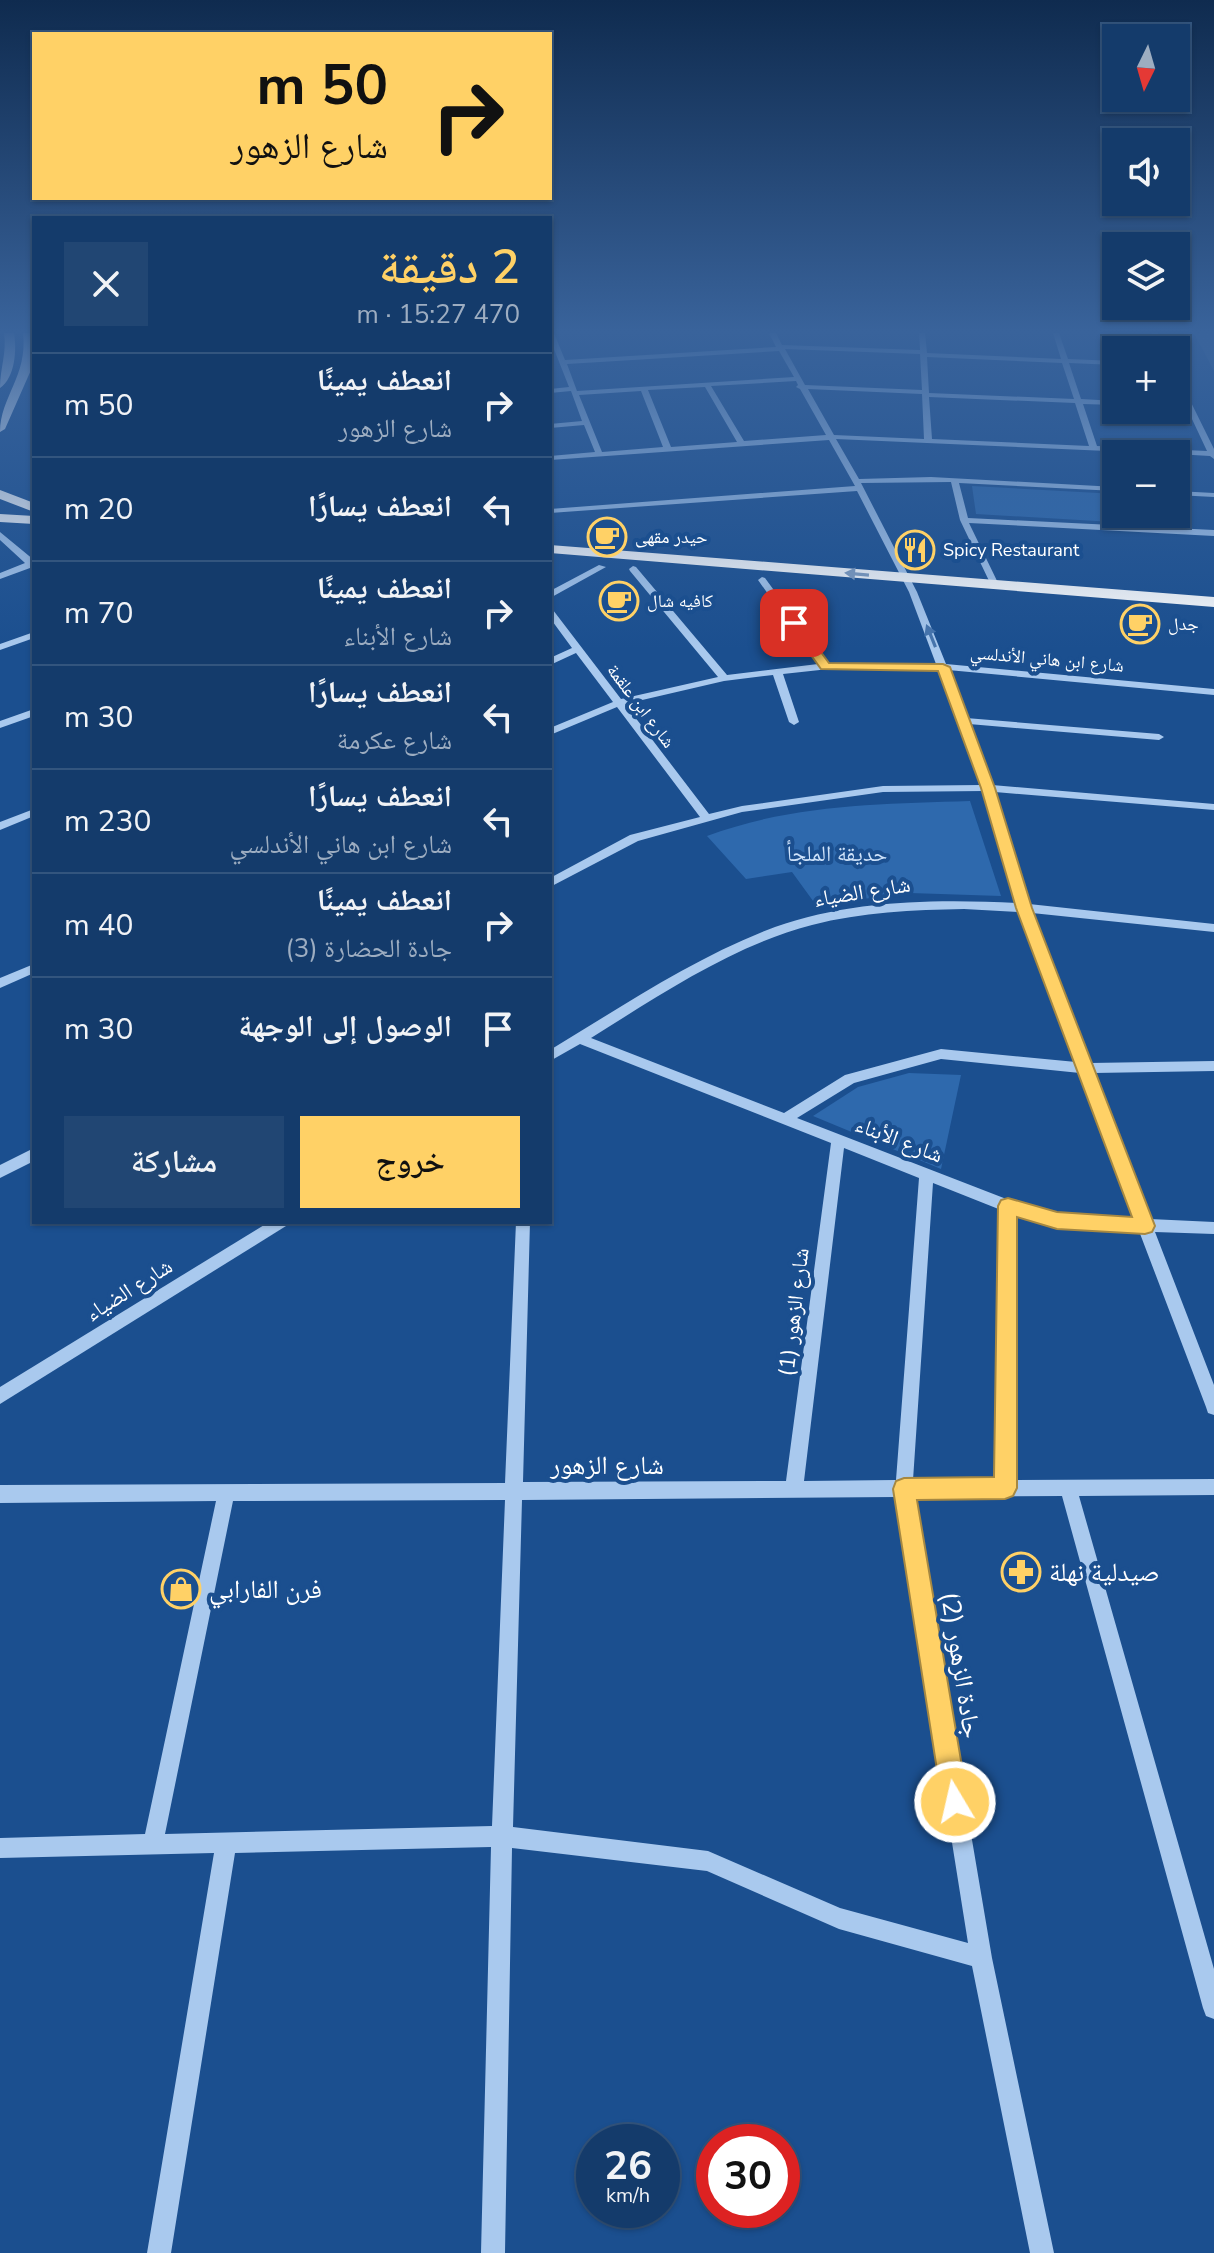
<!DOCTYPE html>
<html lang="ar">
<meta charset="utf-8">
<style>
body{margin:0;font-family:"Nunito Sans","Noto Naskh Arabic",sans-serif;background:#214673;color:#f1f3f6;direction:rtl;height:100vh;display:flex;flex-direction:column;font-size:30px;white-space:nowrap}
*{box-sizing:border-box;margin:0}
p{font-size:26px;color:#9dadc1}
.icon{flex:none;width:44px;height:44px;fill:none;stroke:currentColor;stroke-width:2;stroke-linecap:round;stroke-linejoin:round}
.map{position:relative;flex:1;overflow:hidden;direction:ltr}
.details{position:absolute;left:32px;top:216px;width:520px;height:1008px;display:flex;flex-direction:column;background:#143b6b;border-radius:0px;box-shadow:0 2px 6px #0004,0 0 0 2px #33557e;direction:rtl}
.details>*{flex:none}
.hud{position:absolute;left:32px;top:32px;width:520px;height:168px;border-radius:0px;box-shadow:0 2px 6px #0004,0 0 0 2px #33557e;direction:rtl;background:#ffd166;color:#111;overflow:hidden}
.needle{width:52px;rotate:185deg}
.buttons{position:absolute;left:1102px;top:24px;display:grid;gap:16px}
.buttons a{display:grid;place-items:center;width:88px;height:88px;border-radius:0px;background:#143b6b;box-shadow:0 2px 6px #0004,0 0 0 2px #33557e;font-size:40px}
.speed{position:absolute;left:576px;top:2124px;display:flex;gap:16px;font-size:40px;font-weight:700;text-align:center}
.speed>*{display:grid;place-content:center;width:104px;height:104px;border-radius:50%;background:#143b6b;box-shadow:0 2px 6px #0004,0 0 0 2px #33557e;line-height:1}
.speed small{font-size:20px;font-weight:400}
.speed .limit{border:12px solid #d22;background:#fff;color:#111}
.pin{position:absolute;display:grid;place-items:center;width:68px;height:68px;color:#fff;margin:-34px;border-radius:16px;box-shadow:0 4px 12px #0006}
.me{position:absolute;width:88px;margin:-44px;rotate:351deg;stroke-linejoin:round;filter:drop-shadow(0 0 6px #0008)}
.turn{display:flex;align-items:center;gap:28px;height:168px;padding:0 32px;font-size:36px}
.turn .icon{width:104px;height:104px;stroke-width:2.5}
.turn b{display:block;font-size:56px;line-height:68px}
.round{display:grid;place-items:center;flex:none;width:84px;height:84px;border-radius:0px;background:#214673}
.head{display:flex;align-items:center;justify-content:space-between;height:136px;padding:0 32px}
h1{font-size:48px;font-weight:600;line-height:60px;color:#ffd166}
.action{display:flex;gap:16px;margin-top:auto;padding:16px 32px}
.action a{flex:1;height:92px;border-radius:0px;background:#ffd166;color:#111;font-size:32px;font-weight:600;line-height:92px;text-align:center}
.action a+a{background:#214673;color:#f1f3f6}
ul{padding:0;list-style:none}
li{display:flex;align-items:center;gap:24px;height:104px;padding:0 32px;border-top:2px solid #33557e}
li div{flex:1}
li b{display:block;font-size:30px}
li em{font-style:normal}
.map>svg:first-child{display:block}
.green{fill:#2e69ad}
.lines{fill:none;stroke-linecap:round;stroke-linejoin:round}
.minor{fill:#a9c9ee;fill-rule:evenodd}
.major{fill:#f0f6ff;fill-rule:evenodd}
.highway{fill:#fff;fill-rule:evenodd}
.wall{fill:#3a679d}
.oneway{fill:#829ec1}
.oneway2{fill:#4674ac}
.route{fill:#ffd166;stroke:#a68842;stroke-width:2}
.labels{text-anchor:middle;dominant-baseline:central;stroke-width:8;stroke-linejoin:round;paint-order:stroke}
.far-poi-label{font-size:18px;fill:#fff;stroke:#1b4f8f;text-anchor:start}
.far-street-label{font-size:18px;fill:#fff;stroke:#1b4f8f}
.park-label{font-size:22px;fill:#cfe3fa;stroke:#1b4f8f}
.street-label{font-size:22px;fill:#fff;stroke:#1b4f8f}
.near-street-label{font-size:26px;fill:#fff;stroke:#1b4f8f}
.near-poi-label{font-size:26px;fill:#fff;stroke:#1b4f8f;text-anchor:start}
</style>
<div class="map">
<svg width="1214" height="2253" viewBox="0 0 1214 2253">
<rect width="100%" height="100%" fill="#1b4f8f"/>
<g class="green">
<path d="M972,486l144,8v20l60,-1 5,13 -205,-12z"/>
<path d="M970,801l31,95 -91,-3 -94,12 -24,-33 -46,7 -39,-43c86,-32 174,-32 263,-35z"/>
<path d="M909,1073l52,2 -20,94 -128,-53 45,-29z"/>
</g>
<g class="lines">
<g class="minor">
<path d="M550,333h4l11,27 211,-13 -7,-14h7l6,12 138,5 -1,-17h6l2,20 134,6 -8,-26h6l9,26 48,2v4l-47,-2 12,36 35,2v4l-33,-1 14,42 110,5 -31,-66v-9l3,2 35,71v10l-4,-3 -34,-2 -340,-15 23,40 72,-2 185,10v4l-157,-8 9,35 246,12v6l-245,-13 30,62 -4,3 -4,-3 -31,-65 -9,-38 -90,1 56,109 29,72 268,25v6l-266,-25 18,48 193,16 5,3 -5,3 -190,-16 23,61 222,19v6l-219,-18 34,112 185,20v8l-182,-19 58,150 124,-2v10l-120,2 56,146 64,3v12l-59,-2 59,153v30l-6,-2 -2,-6 -67,-176 -82,-4 -42,-11 -1,264 200,-1v16l-135,1 135,473v50l-8,-3 -3,-8 -141,-512 -148,1 78,461 62,295h-24l-58,-287 -133,-37 -132,-58 -195,-23 -7,405h-24l10,-406 -256,6 -64,400h-24l67,-400 -214,5v-20l145,-4 71,-333 -216,2v-18l505,-2 11,-261h14l-7,260 263,-1 45,-338 -251,-99 -30,17v-11c73,-44 145,-93 225,-123 76,-27 162,-28 242,-24l-33,-112 -101,1 -141,20 -104,29 -88,46v-9l80,-43 70,-18 -83,-110 -67,28v-7l63,-26 -37,-49 -26,12v-7l22,-10 -22,-30v-9l3,1 68,89 97,-22 -88,-106 -1,-2 4,-3 3,1 91,108 91,-11 -60,-84 4,-3 3,1 62,85 109,1 -27,-72 -52,-101 -307,22v-4l305,-23 -26,-46 -279,20v-4l45,-4 -11,-27 -34,3v-4l32,-3 -11,-30 -21,2v-4l19,-2 -19,-48zM785,349l135,5 2,36 -117,-5zM779,351l15,26 -217,14 -10,-27zM927,357l135,6 12,36 -145,-6zM796,381l2,4 -2,2 4,2 26,46 -82,6 -33,-55zM705,387l32,55 -66,5 -23,-57zM808,389l114,5 2,45 -90,-4zM641,391l22,56 -61,5 -23,-57zM929,397l146,6 14,43 -157,-7zM829,669l109,1 43,115 -98,1 -141,20 -33,8 -84,-110 99,-23 49,-6 16,47 5,3 5,-3 -16,-48zM964,909l55,3 57,150 -135,-13 -96,26 -61,38 -193,-75c69,-43 141,-92 221,-113 50,-13 101,-15 152,-16zM941,1059l139,14 55,145 -78,-3 -38,-11 -222,-86 57,-35zM844,1148l75,30 -23,302 -92,1zM933,1183l68,27 -5,270h-83zM897,1497l71,446 -128,-35 -132,-57 -195,-24 9,-327zM505,1500l-13,326 -327,8 68,-333z"/>
<path d="M1152,333h6l8,17h-6z"/>
<path d="M1176,491l38,2v4l-38,-2z"/>
<path d="M0,532l34,28v10l-4,-2 -30,11v-6l25,-10 -25,-23z"/>
<path d="M599,565l7,2 -56,31v-7z"/>
<path d="M34,632v6l-34,12v-6z"/>
<path d="M34,709v7l-34,12v-7z"/>
<path d="M34,809v7l-34,14v-8z"/>
<path d="M34,964v9l-34,15v-10z"/>
<path d="M34,1148v13l-34,17v-13z"/>
<path d="M269,1222h19l-2,4 -286,178v-17z"/>
</g>
<g class="major">
<path d="M4,333h10c3,17 1,45 -14,55 0,-20 7,-35 4,-55z"/>
<path d="M23,333h10l-2,37 -26,59 -5,3c0,-35 28,-56 23,-99z"/>
</g>
<g class="highway">
<path d="M0,490l34,13v9l-34,-13z"/>
<path d="M0,514l34,2v8l-34,-2z"/>
<path d="M550,545l664,52v10l-664,-54z"/>
</g>
</g>
<path class="wall" d="M1194,333h20v38z"/>
<defs><path id="oneway-solid" d="M-6-.8H1V-3.2L6.5 0L1 3.2V.8H-6Z" transform="scale(2)"/></defs>
<use class="oneway" href="#oneway-solid" transform="translate(857 574) rotate(-175)"/>
<use class="oneway2" href="#oneway-solid" transform="translate(931 636) rotate(-112)"/>
<linearGradient id="sky" x2="0" y2="1"><stop stop-color="#0f2b4f"/><stop offset="0.51" stop-color="#39639b"/><stop offset="1" stop-color="#39639b" stop-opacity="0"/></linearGradient>
<rect width="1214" height="649" fill="url(#sky)"/>
<path class="route" d="M790,621h8l31,42 114,1 7,3 45,121 37,120 123,318 -3,6 -7,2 -88,-5 -40,-12v271l-4,8 -8,3 -88,1 51,302 -3,9 -10,4 -9,-4 -4,-9 -49,-313 3,-8 8,-3 90,-1 4,-271 3,-6 7,-2 49,14 75,5 -116,-309 -35,-120 -43,-117 -117,-2 -33,-46z"/>
<defs>
<symbol id="cafe-ring" viewBox="-11 -11 22 22"><circle r="9.5" fill="#1b4f8f" stroke="#ffd166" stroke-width="1.5"/><path d="M-5.5-4.5H6V0H3Q3 3.5 0 3.5H-2.5Q-5.5 3.5-5.5 0ZM3-3.2v2h1.7v-2ZM-6 4.5H4V6H-6Z" fill="#ffd166"/></symbol>
<symbol id="restaurant-ring" viewBox="-11 -11 22 22"><circle r="9.5" fill="#1b4f8f" stroke="#ffd166" stroke-width="1.5"/><path d="M-5-6h1v4h1v-4h1v4h1v-4h1v5L-1.5 .5V6h-2V.5L-5-1ZM5-6V6H3V1.5H1.5Q1.5-4 5-6Z" fill="#ffd166"/></symbol>
<symbol id="pharmacy-ring" viewBox="-11 -11 22 22"><circle r="9.5" fill="#1b4f8f" stroke="#ffd166" stroke-width="1.5"/><path d="M-2-6h4v4h4v4h-4v4h-4v-4h-4v-4h4Z" fill="#ffd166"/></symbol>
<symbol id="shop-ring" viewBox="-11 -11 22 22"><circle r="9.5" fill="#1b4f8f" stroke="#ffd166" stroke-width="1.5"/><path d="M-5-2.5h2.3a2.7 3.5 0 0 1 5.4 0H5L5.5 6h-11ZM-1.5-2.5h3a1.5 2.3 0 0 0-3 0Z" fill="#ffd166"/></symbol>
</defs>
<g fill-rule="evenodd">
<use href="#cafe-ring" x="585" y="515" width="44" height="44"/>
<use href="#restaurant-ring" x="893" y="528" width="44" height="44"/>
<use href="#cafe-ring" x="597" y="579" width="44" height="44"/>
<use href="#cafe-ring" x="1118" y="602" width="44" height="44"/>
<use href="#pharmacy-ring" x="999" y="1550" width="44" height="44"/>
<use href="#shop-ring" x="159" y="1567" width="44" height="44"/>
</g>
<g class="labels">
<g class="far-poi-label">
<text x="635" y="537">حيدر مقهى</text>
<text x="943" y="550">Spicy Restaurant</text>
<text x="647" y="601">كافيه شال</text>
<text x="1168" y="624">جدل</text>
</g>
<g class="far-street-label">
<text transform="translate(1047 659) rotate(5)">شارع ابن هاني الأندلسي</text>
<text transform="translate(641 706) rotate(53)">شارع ابن علقمة</text>
</g>
<g class="park-label">
<text x="837" y="854">حديقة الملجأ</text>
</g>
<g class="street-label">
<text transform="translate(862 892) rotate(-9)">شارع الضياء</text>
<text transform="translate(899 1140) rotate(21)">شارع الأبناء</text>
<text transform="translate(129 1290) rotate(-32)">شارع الضياء</text>
<text transform="translate(794 1312) rotate(-83)">شارع الزهور (1)</text>
</g>
<g class="near-street-label">
<text x="607" y="1465">شارع الزهور</text>
<text transform="translate(961 1665) rotate(81)">جادة الزهور (2)</text>
</g>
<g class="near-poi-label">
<text x="1049" y="1572">صيدلية نهلة</text>
<text x="209" y="1589">فرن الفارابي</text>
</g>
</g>
</svg>
<div class="buttons">
<a><svg class="needle" viewBox="-14 -14 28 28"><path d="M0-13l5 13h-10z" fill="#e53935"/><path d="M0 13l5-13h-10z" fill="#9dadc1"/></svg></a>
<a><svg class="icon" aria-label="sound" viewBox="0 0 24 24"><path d="M4 9h4l5-4v14l-5-4H4zM17 9q2 3 0 6"/></svg></a>
<a><svg class="icon" aria-label="layers" viewBox="0 0 24 24"><path d="M12 4l9 5-9 5-9-5zM3 14l9 5 9-5"/></svg></a>
<a>+</a>
<a>−</a>
</div>
<div class="speed"><div>26<small>km/h</small></div><div class="limit">30</div></div>
<div class="pin" style="left:794px;top:623px;background:#d93025"><svg class="icon" aria-label="arrive" viewBox="0 0 24 24"><path d="M6 21V4h12l-3 4 3 4H6"/></svg></div>
<svg class="me" style="left:955px;top:1802px" viewBox="-20 -20 40 40"><circle r="17" fill="#ffd166" stroke="#fff" stroke-width="3"/><path d="M0-11L8 9 0 5-8 9z" fill="#fff"/></svg>
<div class="hud">
<div class="turn"><svg class="icon" aria-label="right" viewBox="0 0 24 24"><path d="M7 20v-9h11M14 6l5 5-5 5"/></svg><div><b>50 m</b>شارع الزهور</div></div>
</div>
<section class="details">
<div class="head"><div><h1>2 دقيقة</h1><p>470 m · 15:27</p></div><a class="round"><svg class="icon" aria-label="close" viewBox="0 0 24 24"><path d="M6 6l12 12M18 6L6 18"/></svg></a></div>
<ul>
<li><svg class="icon" aria-label="right" viewBox="0 0 24 24"><path d="M7 20v-9h11M14 6l5 5-5 5"/></svg><div><b>انعطف يمينًا</b><p>شارع الزهور</p></div><em>50 m</em></li>
<li><svg class="icon" aria-label="left" viewBox="0 0 24 24"><path d="M17 20v-9H6M10 6l-5 5 5 5"/></svg><div><b>انعطف يسارًا</b></div><em>20 m</em></li>
<li><svg class="icon" aria-label="right" viewBox="0 0 24 24"><path d="M7 20v-9h11M14 6l5 5-5 5"/></svg><div><b>انعطف يمينًا</b><p>شارع الأبناء</p></div><em>70 m</em></li>
<li><svg class="icon" aria-label="left" viewBox="0 0 24 24"><path d="M17 20v-9H6M10 6l-5 5 5 5"/></svg><div><b>انعطف يسارًا</b><p>شارع عكرمة</p></div><em>30 m</em></li>
<li><svg class="icon" aria-label="left" viewBox="0 0 24 24"><path d="M17 20v-9H6M10 6l-5 5 5 5"/></svg><div><b>انعطف يسارًا</b><p>شارع ابن هاني الأندلسي</p></div><em>230 m</em></li>
<li><svg class="icon" aria-label="right" viewBox="0 0 24 24"><path d="M7 20v-9h11M14 6l5 5-5 5"/></svg><div><b>انعطف يمينًا</b><p>جادة الحضارة (3)</p></div><em>40 m</em></li>
<li><svg class="icon" aria-label="arrive" viewBox="0 0 24 24"><path d="M6 21V4h12l-3 4 3 4H6"/></svg><div><b>الوصول إلى الوجهة</b></div><em>30 m</em></li>
</ul>
<div class="action"><a>خروج</a><a>مشاركة</a></div>
</section>
</div>
